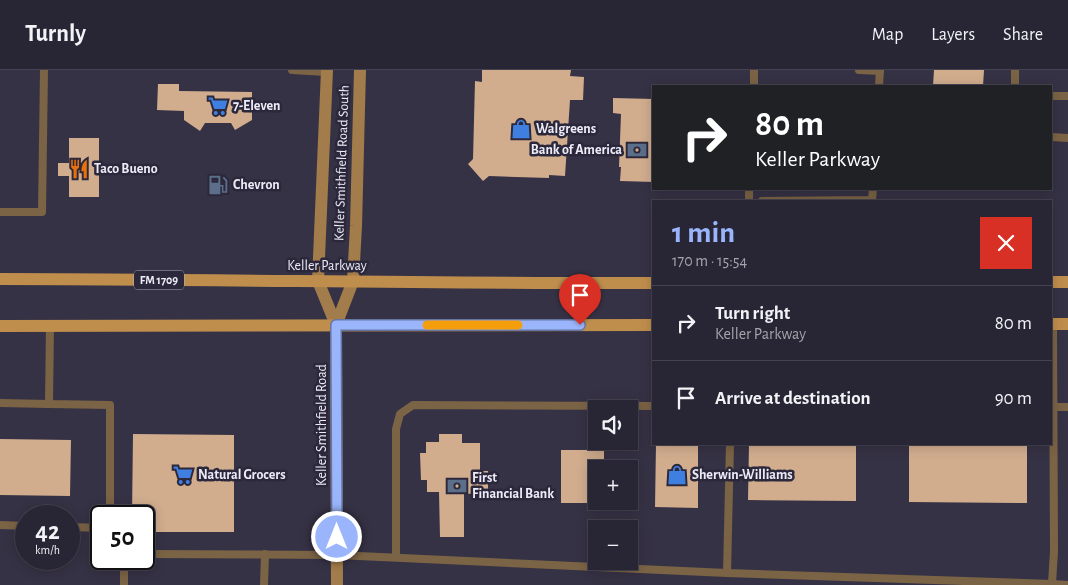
<!DOCTYPE html>
<meta charset="utf-8">
<style>
body{margin:0;font-family:"Alegreya Sans",sans-serif;background:#302e3c;color:#f1f3f6;height:100vh;display:flex;flex-direction:column;font-size:19px;white-space:nowrap}
*{box-sizing:border-box;margin:0}
p{font-size:16px;color:#a5a5ac}
.icon{flex:none;width:28px;height:28px;fill:none;stroke:currentColor;stroke-width:2;stroke-linecap:round;stroke-linejoin:round}
.map{position:relative;flex:1;overflow:hidden}
.details{position:absolute;left:652px;top:130px;width:400px;height:245px;display:flex;flex-direction:column;background:#282634;border-radius:0px;box-shadow:0 2px 12px #0003,0 0 0 1px #44434f}
.details>*{flex:none}
.banner{position:absolute;left:652px;top:15px;width:400px;height:105px;border-radius:0px;box-shadow:0 2px 12px #0003,0 0 0 1px #44434f;background:#202124;color:#fff;overflow:hidden}
.controls{position:absolute;left:588px;top:330px;display:grid;gap:10px}
.controls a{display:grid;place-items:center;width:50px;height:50px;border-radius:0px;background:#282634;box-shadow:0 2px 12px #0003,0 0 0 1px #44434f;font-size:25px}
.speed{position:absolute;left:15px;top:435px;display:flex;gap:10px;font-size:25px;font-weight:700;text-align:center}
.speed>*{display:grid;place-content:center;width:65px;height:65px;border-radius:50%;background:#282634;box-shadow:0 2px 12px #0003,0 0 0 1px #44434f;line-height:1}
.speed small{font-size:12px;font-weight:400}
.speed .limit{border:2px solid #111;border-radius:8px;background:#fff;color:#111}
.pin{position:absolute;display:grid;place-items:center;width:42px;height:42px;color:#fff;margin:-51px -21px;border-radius:50% 50% 50% 0;rotate:-45deg;box-shadow:0 0 5px #0007}
.pin .icon{rotate:45deg}
.me{position:absolute;width:55px;margin:-28px;rotate:0deg;stroke-linejoin:round;filter:drop-shadow(0 0 4px #0008)}
.turn{display:flex;align-items:center;gap:18px;height:105px;padding:0 20px;font-size:22px}
.turn .icon{width:65px;height:65px;stroke-width:2.5}
.turn b{display:block;font-size:35px;line-height:42px}
.round{display:grid;place-items:center;flex:none;width:52px;height:52px;border-radius:0px;background:#302e3c}
.overview{display:flex;align-items:center;justify-content:space-between;height:85px;padding:0 20px}
h1{font-size:30px;font-weight:700;line-height:38px;color:#9bb5fd}
ul{padding:0;list-style:none}
li{display:flex;align-items:center;gap:15px;height:75px;padding:0 20px;border-top:1px solid #44434f}
li div{flex:1}
li b{display:block;font-size:19px}
li em{font-style:normal}
header{display:flex;align-items:center;gap:30px;box-sizing:border-box;height:70px;padding:0 25px;background:#282634;border-bottom:1px solid #44434f}
header strong{font-size:24px}
nav{display:flex;gap:28px;margin-inline-start:auto;font-size:18px}
.map>svg:first-child{display:block}
.building{fill:#d1ad8e}
.lines{fill:none;stroke-linecap:round;stroke-linejoin:round}
.service{stroke:#7b6345;stroke-width:8}
.secondary{stroke:#a27c4a;stroke-width:12}
.primary{stroke:#bf8e4d;stroke-width:12}
.route-casing{stroke:#6576a4;stroke-width:12}
.route{stroke:#9bb5fd;stroke-width:9}
.slow{stroke:#f59e0b;stroke-width:9}
.labels{text-anchor:middle;dominant-baseline:central;stroke-width:5;stroke-linejoin:round;paint-order:stroke}
.shield{fill:#2c283b;stroke:#b3b0bf;stroke-width:1}
.shield-label{font-size:12px;font-weight:bold;fill:#edebf8}
.poi-label{font-size:14px;font-weight:bold;fill:#edebf8;stroke:#2c283b;text-anchor:start}
.street-label{font-size:14px;fill:#edebf8;stroke:#2c283b}
</style>
<header>
<strong>Turnly</strong>
<nav><a>Map</a><a>Layers</a><a>Share</a></nav>
</header>
<div class="map">
<svg width="1068" height="515" viewBox="0 0 1068 515">
<rect width="100%" height="100%" fill="#363245"/>
<g class="building">
<path d="M482,0h89l-1,6 14,1 -1,23h-13l-5,76 -16,-1v3l-60,-2 -6,5 -15,-17 5,-5 2,-78 7,1z"/>
<path d="M934,0h50l-1,16h-50z"/>
<path d="M158,14h21v7l73,1v28l-17,10 -4,-7h-26l-5,8 -16,-11v-9l-27,-1z"/>
<path d="M613,28l41,1v83l-34,-1 1,-14h-2l2,-53 -8,-1z"/>
<path d="M69,68h30v59h-30v-21h-11v-13h11z"/>
<path d="M133,364l101,1v97h-90v-16h-12z"/>
<path d="M439,364h23v9h18v28h8v22l-24,1v43h-24l-1,-45h-12v-12h-6l-1,-27h6v-11h13z"/>
<path d="M0,369l71,1 -1,56 -70,-1z"/>
<path d="M656,374h42v64l-43,-1z"/>
<path d="M749,374h107v57l-108,-1z"/>
<path d="M909,374h118v59l-118,-1z"/>
<path d="M561,380h43v19h-8v34h-35z"/>
</g>
<g class="lines">
<g class="service">
<path d="M292,0l34,2"/>
<path d="M859,0l21,1"/>
<path d="M1015,0v16"/>
<path d="M754,16v-16"/>
<path d="M879,16l1,-16"/>
<path d="M1051,26h17"/>
<path d="M1051,67l17,1"/>
<path d="M749,131v-12"/>
<path d="M762,131l110,-1 1,-11"/>
<path d="M0,142h42l2,-142"/>
<path d="M50,255l-1,79 61,1v111"/>
<path d="M0,333l49,1"/>
<path d="M1051,337h17"/>
<path d="M0,455l26,1"/>
<path d="M69,457l32,1"/>
<path d="M144,484l193,1 390,18 325,11 2,-33 -1,-227"/>
<path d="M396,487v-128l4,-15 13,-9 241,1"/>
<path d="M124,489v26"/>
<path d="M727,503l3,-129"/>
<path d="M1052,514l16,1"/>
<path d="M264,515l1,-31"/>
</g>
<g class="secondary">
<path d="M327,0l-9,211 18,44"/>
<path d="M337,515l-1,-260 17,-44 3,-55 4,-156"/>
</g>
<g class="primary">
<path d="M0,209c218,0 436,5 654,4"/>
<path d="M1051,212h17"/>
<path d="M1051,254h17"/>
<path d="M0,256l654,-1"/>
</g>
</g>
<g class="lines">
<defs>
<path id="route" d="M337,467l-1,-212h244"/>
</defs>
<use href="#route" class="route-casing"/>
<use href="#route" class="route"/>
<path class="slow" d="M427,255h91"/>
</g>
<defs>
<symbol id="supermarket-bare" viewBox="-9 -9 18 18"><path d="M-6-5.5h2.5l.6 2H6L4.5 2H-2.5L-4.4-4H-6ZM-1.5 3.2a1.3 1.3 0 1 0 .1 0ZM3 3.2a1.3 1.3 0 1 0 .1 0Z" fill="#3f7fe0" stroke="#2c283b" stroke-width="2.5" paint-order="stroke"/></symbol>
<symbol id="shop-bare" viewBox="-9 -9 18 18"><path d="M-5-2.5h2.3a2.7 3.5 0 0 1 5.4 0H5L5.5 6h-11ZM-1.5-2.5h3a1.5 2.3 0 0 0-3 0Z" fill="#3f7fe0" stroke="#2c283b" stroke-width="2.5" paint-order="stroke"/></symbol>
<symbol id="bank-bare" viewBox="-9 -9 18 18"><path d="M-6-4H6V4H-6ZM0-2.3a2.3 2.3 0 1 0 0 4.6a2.3 2.3 0 1 0 0-4.6Z" fill="#5c6f8a" stroke="#2c283b" stroke-width="2.5" paint-order="stroke"/></symbol>
<symbol id="restaurant-bare" viewBox="-9 -9 18 18"><path d="M-5-6h1v4h1v-4h1v4h1v-4h1v5L-1.5 .5V6h-2V.5L-5-1ZM5-6V6H3V1.5H1.5Q1.5-4 5-6Z" fill="#e8710a" stroke="#2c283b" stroke-width="2.5" paint-order="stroke"/></symbol>
<symbol id="fuel-bare" viewBox="-9 -9 18 18"><path d="M-5.5-6h7V0h2V4h1.3V-2.5L3-4.5l.8-.8L6-3V5H2.5V1h-1V6h-7ZM-4.2-4.7v3.2H.2V-4.7Z" fill="#5c6f8a" stroke="#2c283b" stroke-width="2.5" paint-order="stroke"/></symbol>
</defs>
<g fill-rule="evenodd">
<use href="#supermarket-bare" x="204" y="22" width="28" height="28"/>
<use href="#shop-bare" x="507" y="45" width="28" height="28"/>
<use href="#bank-bare" x="623" y="66" width="28" height="28"/>
<use href="#restaurant-bare" x="65" y="85" width="28" height="28"/>
<use href="#fuel-bare" x="204" y="101" width="28" height="28"/>
<use href="#supermarket-bare" x="169" y="391" width="28" height="28"/>
<use href="#shop-bare" x="663" y="391" width="28" height="28"/>
<use href="#bank-bare" x="443" y="402" width="28" height="28"/>
</g>
<g class="labels">
<rect class="shield" x="134" y="200.5" width="50" height="19" rx="4"/>
<g class="shield-label">
<text x="159" y="210">FM 1709</text>
</g>
<g class="poi-label">
<text x="233" y="36">7-Eleven</text>
<text x="536" y="59">Walgreens</text>
<text x="622" y="80" text-anchor="end">Bank of America</text>
<text x="94" y="99">Taco Bueno</text>
<text x="233" y="115">Chevron</text>
<text x="198" y="405">Natural Grocers</text>
<text x="692" y="405">Sherwin-Williams</text>
<text x="472" y="408">First<tspan x="472" dy="16">Financial Bank</tspan></text>
</g>
<g class="street-label">
<text transform="translate(342 93) rotate(-88)">Keller Smithfield Road South</text>
<text x="327" y="196">Keller Parkway</text>
<text transform="translate(322 355) rotate(-90)">Keller Smithfield Road</text>
</g>
</g>
</svg>
<div class="controls">
<a><svg class="icon" aria-label="sound" viewBox="0 0 24 24"><path d="M4 9h4l5-4v14l-5-4H4zM17 9q2 3 0 6"/></svg></a>
<a>+</a>
<a>−</a>
</div>
<div class="speed"><div>42<small>km/h</small></div><div class="limit">50</div></div>
<div class="pin" style="left:580px;top:255px;background:#d93025"><svg class="icon" aria-label="arrive" viewBox="0 0 24 24"><path d="M6 21V4h12l-3 4 3 4H6"/></svg></div>
<svg class="me" style="left:337px;top:467px" viewBox="-20 -20 40 40"><circle r="17" fill="#9bb5fd" stroke="#fff" stroke-width="3"/><path d="M0-11L8 9 0 5-8 9z" fill="#fff"/></svg>
<div class="banner">
<div class="turn"><svg class="icon" aria-label="right" viewBox="0 0 24 24"><path d="M7 20v-9h11M14 6l5 5-5 5"/></svg><div><b>80 m</b>Keller Parkway</div></div>
</div>
<section class="details">
<div class="overview"><div><h1>1 min</h1><p>170 m · 15:54</p></div><a class="round" style="background:#d93025;color:#fff"><svg class="icon" aria-label="close" viewBox="0 0 24 24"><path d="M6 6l12 12M18 6L6 18"/></svg></a></div>
<ul>
<li><svg class="icon" aria-label="right" viewBox="0 0 24 24"><path d="M7 20v-9h11M14 6l5 5-5 5"/></svg><div><b>Turn right</b><p>Keller Parkway</p></div><em>80 m</em></li>
<li><svg class="icon" aria-label="arrive" viewBox="0 0 24 24"><path d="M6 21V4h12l-3 4 3 4H6"/></svg><div><b>Arrive at destination</b></div><em>90 m</em></li>
</ul>
</section>
</div>
